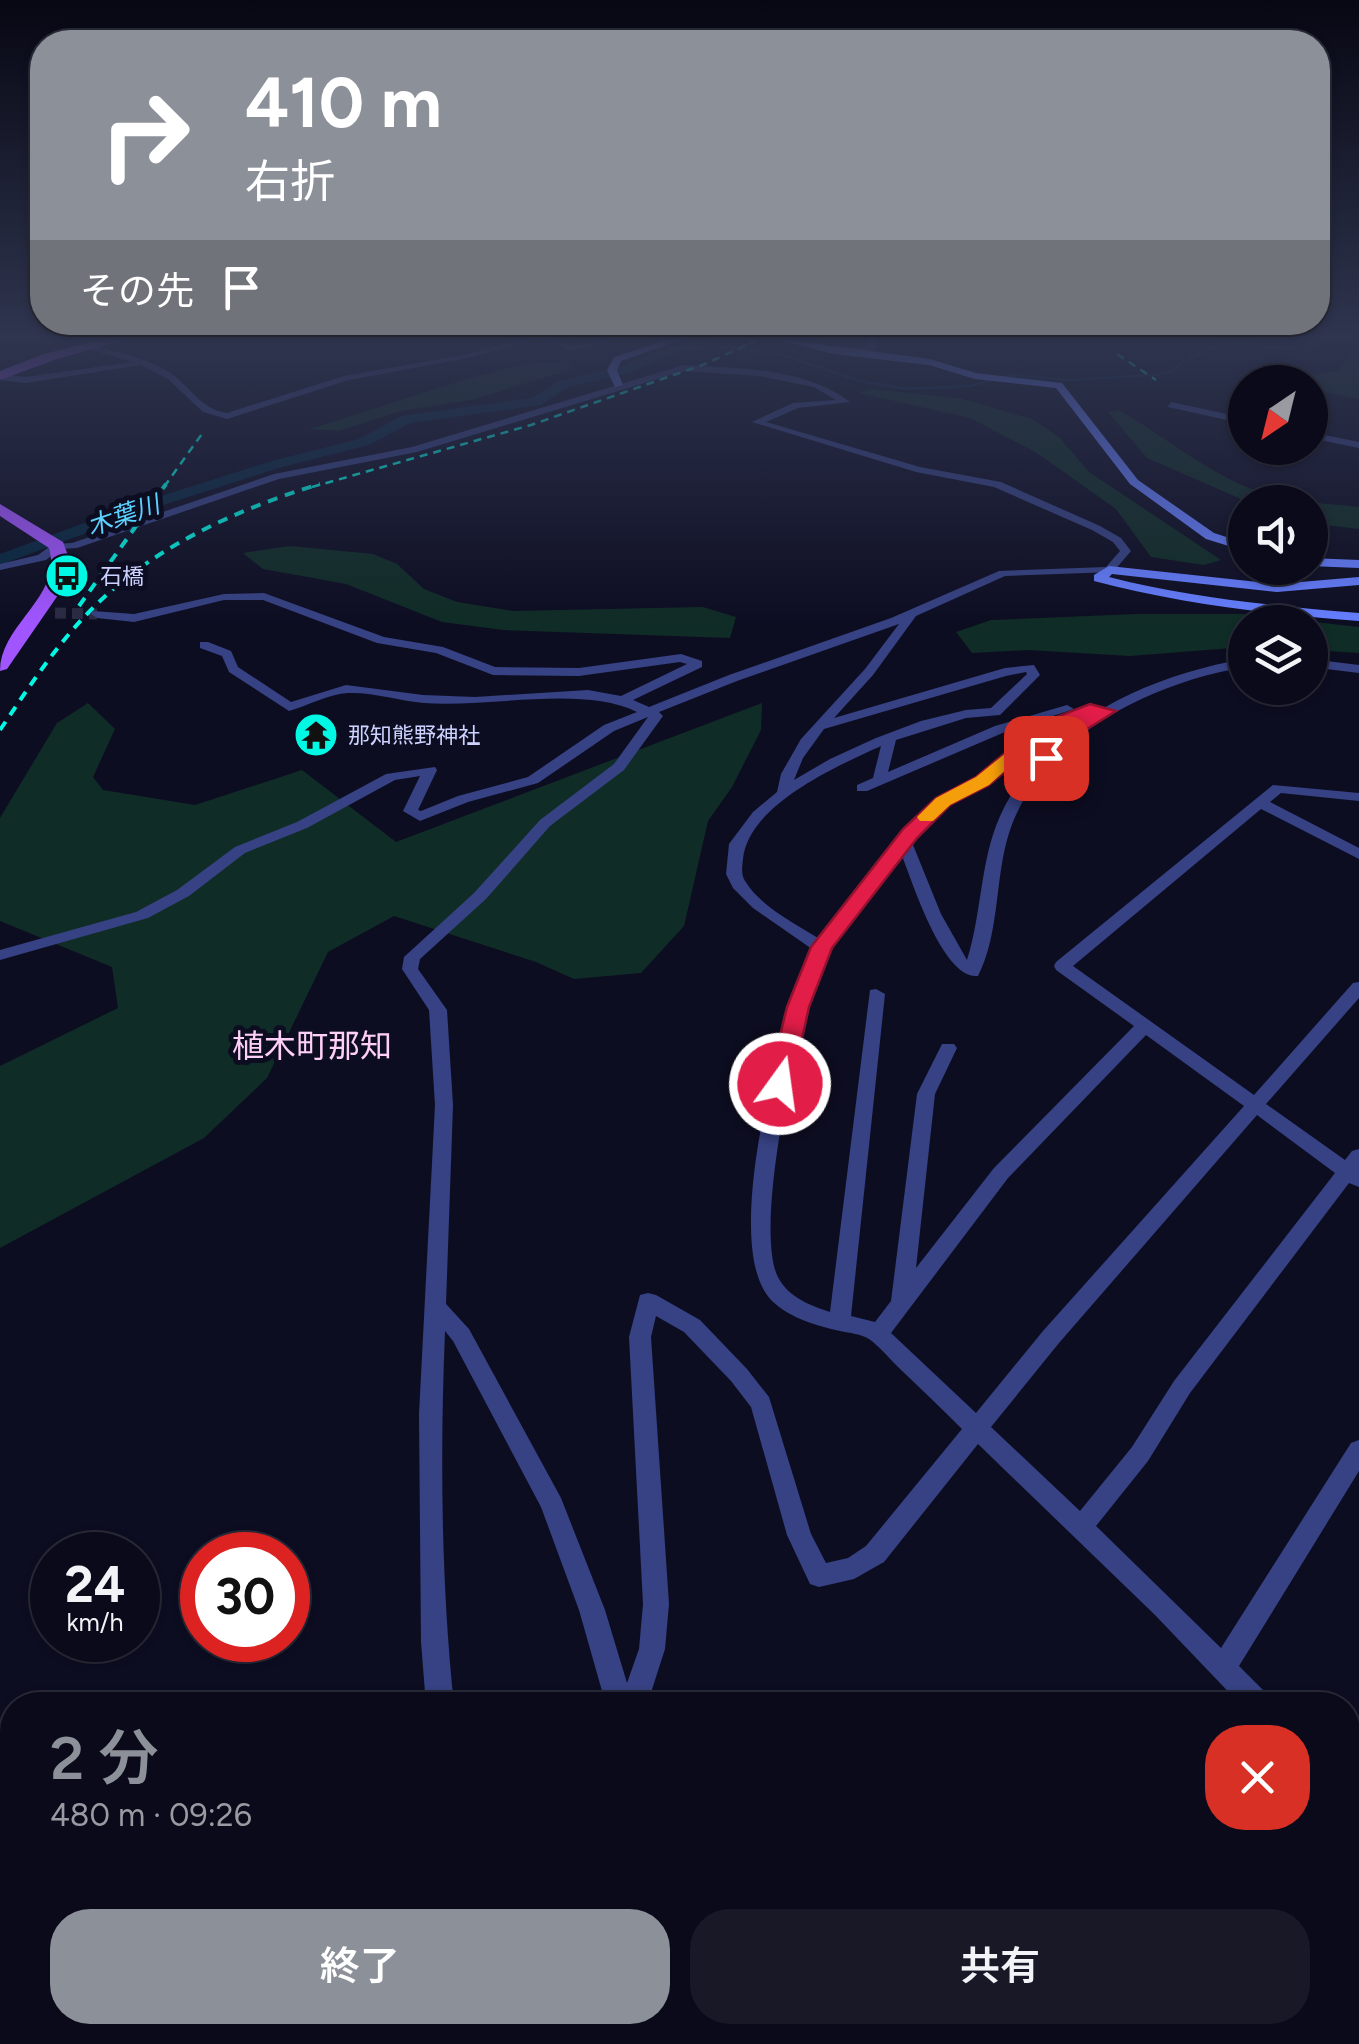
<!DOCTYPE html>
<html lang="ja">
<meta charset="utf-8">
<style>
body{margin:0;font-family:Figtree,"Noto Sans JP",sans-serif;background:#181827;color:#f1f3f6;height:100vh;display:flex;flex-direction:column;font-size:38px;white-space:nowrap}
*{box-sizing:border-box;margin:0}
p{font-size:32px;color:#999aa2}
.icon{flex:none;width:55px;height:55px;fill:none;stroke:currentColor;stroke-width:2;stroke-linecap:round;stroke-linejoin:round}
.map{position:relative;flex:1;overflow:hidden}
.drawer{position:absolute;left:0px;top:1692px;width:1360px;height:352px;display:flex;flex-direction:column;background:#0a0a1a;border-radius:40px 40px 0 0;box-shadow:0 2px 8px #0004,0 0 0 2px #2a2b39}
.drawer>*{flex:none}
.hud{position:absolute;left:30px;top:30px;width:1300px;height:305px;border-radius:40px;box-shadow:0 2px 8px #0004,0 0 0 2px #2a2b39;background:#8c9099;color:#fff;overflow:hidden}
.needle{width:65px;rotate:215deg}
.fabs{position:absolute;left:1228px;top:365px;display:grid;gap:20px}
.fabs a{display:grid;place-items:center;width:100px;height:100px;border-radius:50%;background:#0a0a1a;box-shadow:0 2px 8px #0004,0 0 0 2px #2a2b39;font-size:50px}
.speed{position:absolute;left:30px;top:1532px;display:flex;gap:20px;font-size:50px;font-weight:700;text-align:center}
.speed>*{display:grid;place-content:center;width:130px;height:130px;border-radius:50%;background:#0a0a1a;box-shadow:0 2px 8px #0004,0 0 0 2px #2a2b39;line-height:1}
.speed small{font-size:25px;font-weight:400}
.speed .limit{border:15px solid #d22;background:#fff;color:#111}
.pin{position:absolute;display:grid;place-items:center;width:85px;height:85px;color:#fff;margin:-42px;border-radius:20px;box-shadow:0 5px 15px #0006}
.me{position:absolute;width:110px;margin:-55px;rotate:14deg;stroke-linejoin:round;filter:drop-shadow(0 0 8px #0008)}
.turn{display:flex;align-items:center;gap:35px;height:210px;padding:0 50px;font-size:45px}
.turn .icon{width:130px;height:130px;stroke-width:2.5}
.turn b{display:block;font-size:70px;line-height:85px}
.then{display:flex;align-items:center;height:95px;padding:0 50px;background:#0003;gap:20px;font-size:38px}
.round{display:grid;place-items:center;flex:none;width:105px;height:105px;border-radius:40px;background:#181827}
.headline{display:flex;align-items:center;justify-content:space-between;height:170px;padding:0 50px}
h1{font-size:60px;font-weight:600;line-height:75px;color:#8c9099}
.action{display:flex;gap:20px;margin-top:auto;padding:20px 50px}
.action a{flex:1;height:115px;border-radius:40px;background:#8c9099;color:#fff;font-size:40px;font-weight:600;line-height:115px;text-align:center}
.action a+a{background:#181827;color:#f1f3f6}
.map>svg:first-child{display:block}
.green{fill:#102c26}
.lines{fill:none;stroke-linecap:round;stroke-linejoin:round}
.stream{stroke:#082740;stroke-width:2.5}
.river{fill:#082740;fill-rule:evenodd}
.street-tunnel{stroke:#2a2b43;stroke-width:11;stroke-dasharray:11 6;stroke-linecap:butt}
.street{fill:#364283;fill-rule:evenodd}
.secondary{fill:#657eff;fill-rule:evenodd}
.primary{fill:#a055ff;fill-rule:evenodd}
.rail-far1{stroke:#00f9e4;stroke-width:2.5;stroke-dasharray:8 6;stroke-linecap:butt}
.rail{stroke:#00f9e4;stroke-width:4;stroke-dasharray:10 8;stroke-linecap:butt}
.route{fill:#e11d48;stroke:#92132f;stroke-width:2.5}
.slow{fill:#f59e0b}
.labels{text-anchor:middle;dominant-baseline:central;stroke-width:10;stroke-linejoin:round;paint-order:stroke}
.far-poi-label{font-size:22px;fill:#ced2ff;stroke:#0d0d22;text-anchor:start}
.far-water-label{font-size:25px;font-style:italic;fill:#5cd2ff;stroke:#0d0d22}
.quarter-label{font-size:32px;fill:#ffd0f7;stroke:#0d0d22}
</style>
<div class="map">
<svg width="1359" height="2044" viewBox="0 0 1359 2044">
<rect width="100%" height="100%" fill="#0d0d22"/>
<g class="green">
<path d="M1359,345v54l-49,-10v-7l-34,-3 62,-8z"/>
<path d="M568,361l2,9 -100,30 -69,11 -63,20 -28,-2 157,-50 64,-16z"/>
<path d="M870,389l93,10 69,20 27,18 30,35 132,88 -17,5 -53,-8 -35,-48 -79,-56 -67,-35 -111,-25z"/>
<path d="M1119,410c49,28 93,68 148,84 29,9 62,9 92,13v22l-49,-6v-21h-62l-101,-44 -39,-46z"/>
<path d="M290,546l83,8 24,10 27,25 33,13 56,9 190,-4 33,10 -6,21 -227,-8 -61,-8 -96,-38 -83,-15 -20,-16z"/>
<path d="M1136,614h106l117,13v26l-49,-3v-28h-65v25l-115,9 -102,-6 -56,3 -16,-21 35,-12z"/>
<path d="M88,703l27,26 -22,48 10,13 92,15 107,-35 94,72 366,-139 -1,27 -29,57 -24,34 -24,105 -43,47 -67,6 -38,-17 -142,-46 -66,36 -61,126 -63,60 -204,110v-182l118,-58 -6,-41 -112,-46v-103l57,-95z"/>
</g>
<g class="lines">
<path class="stream" d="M706,344l73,10 81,27 46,8 64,-3 41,-11 59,5 84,-5 19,-4 11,-10 41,-19 81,8 11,-5 -3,-8"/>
<path class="river" d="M706,340l6,4 -2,3 -32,5 -49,21 -61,14 -27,18 -131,18 -41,22 -87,22 -131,42 -151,56v-11l139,-51 133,-42 87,-22 42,-23 131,-18 26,-17 62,-14 50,-21z"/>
<path class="street-tunnel" d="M55,613l42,1"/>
<g class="street">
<path d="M530,337h24l18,9 39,-9h15l-55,14 -27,-13 -81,21 -114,21 -122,39 -24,-7 -35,-33 -27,-14 -115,18 -26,-3v-6l26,3 107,-15 -49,-14 3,-4c27,7 58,13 82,28 21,14 31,37 58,41l117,-37 119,-21z"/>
<path d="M867,337h8l2,9 -5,5h-36l-4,-2 35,-2z"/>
<path d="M684,365c55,4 121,2 166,37l-52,6 -32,14 154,45 81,15 99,44 21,12 10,13 -18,21 -108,4 -89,40 -43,59 -39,43 171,-50 29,-3 6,10 -40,40 -34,3 -70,22 -8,32 107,-46 72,-21 7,4 -69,23 -138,59h-10v-6l16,-7 8,-32c-44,20 -133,59 -138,113 -1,9 -2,15 2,22 16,26 49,42 73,57l79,-100 30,-31 53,-31 63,-49 42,-21h10v6l-43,21 -62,49 -42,22 -37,36 30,74 26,46c14,-44 13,-91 29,-134 37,-99 152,-151 249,-167v8c-95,16 -210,71 -238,173 -12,44 -8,95 -29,136 -35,4 -66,-95 -77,-123 -12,16 -23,33 -36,49 -12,13 -25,26 -34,42 -28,51 -81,286 -52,335 10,18 32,27 51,33l40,-322 6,-1 9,5 -34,322 24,6 16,-21 26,-207 25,-50h12l3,4 -22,46 -19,174 78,-100 140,-142 -78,-56 -2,-4 2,-4 217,-177 86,8v8l-78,-8 -11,9 89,46v11l-98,-50 -188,157 181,129 99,-112 6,-1v16l-93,106 79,56 7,-9 7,-2v38l-10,-4 -159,210 -42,68 -52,65 125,122 130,-205 8,-3v31l-120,195 30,30 4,9h-32l-86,-90 -177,-171 -94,118 -30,17 -35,8 -9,-3 -23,-49 -36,-128 -20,-26 -47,-49 -28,-16 -5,21 18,267 -4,45 -18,56h-41l-27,-95 -38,-103 -88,-166 -8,-10c-5,124 -4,250 9,374h-28l-5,-63 -2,-228 16,-309 -6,-95 -27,-41 2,-12 70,-64 66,-73 74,-56 34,-47 -34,14 -76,52 -70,19 -48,19 -17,-10 17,-35 -25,4 -88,48 -62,25 -56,43 -41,22 -148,42v-10l136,-38 41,-22 58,-43 62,-25 89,-48 49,-7 2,3 -19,40 3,1 37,-15 70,-19 76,-52 33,-13c-55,-27 -148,-4 -213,-9 -24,-2 -51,-11 -76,-10 -19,1 -41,13 -59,18l-60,-39 -7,-16 -22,-8v-6h8l23,9 7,16 53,35 55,-17 77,10 52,2 113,-7 33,6 66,-32 -7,-2 -101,14 -86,-1 -57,-22 -59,-10 -114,-43h-39l-90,22 -37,-4 -6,-4 2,-3 41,3 90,-20 40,-1 120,44 59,10 52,20 84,1 102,-14 21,7v6l-69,33 16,7 80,-32 162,-57 108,-47 107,-4 14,-16 -7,-9 -21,-12 -98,-43 -78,-15 -164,-50 41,-19 43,-3 -22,-13 -54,-11 -76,-5 -267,81 -138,27 -202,69 -17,1 -14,11 -46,10v-6l38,-9 15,-11 19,-1 202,-69 138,-27zM899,624l-34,45 -64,70 -20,35 -4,18 -24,20 -24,32 -3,30 7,14 20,20 59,41c-28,65 -95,297 -40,352 18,17 45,25 68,30 10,2 21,3 29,8 10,7 19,18 28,27 22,21 44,42 65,63l-96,117 -18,12 -22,5 -15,-29 -42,-137 -22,-28 -47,-49 -44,-25 -8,-2 -8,2 -11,42 14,267 -4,45 -12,34 -22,-73 -44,-112 -92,-169 -23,-25 7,-199 -6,-95 -29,-41 2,-10 66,-60 64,-73 74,-56 39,-54 -4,-4 78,-31zM1026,672l1,2 -36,34 -25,2 -45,11 -45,17 -46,21 -36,21 9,-22 21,-29 182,-53zM1146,1035l98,71 -201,225 -67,82 -85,-80 117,-155zM1257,1115l78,58 -161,208 -42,66 -52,64 -89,-84 68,-84z"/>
<path d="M1171,402l74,16v6l-77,-17z"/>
<path d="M1310,432l49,10v6l-49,-10z"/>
<path d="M1310,659l49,6v8l-49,-6z"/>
<path d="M1348,1777l11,5v34l-11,-5z"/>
<path d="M12,2017v15h18l-5,11 -25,1v-21z"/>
<path d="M183,2032h32l-1,12h-32z"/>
<path d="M470,2032h32l-3,12h-32z"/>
</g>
<g class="secondary">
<path d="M676,337h14l-69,24 -4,9 6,15 -8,2 -8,-17 7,-13z"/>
<path d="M766,337l164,22 46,14 86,10 76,97 76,53 31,10v8l-39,-12 -76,-55 -74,-96 -81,-9 -46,-14 -95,-11z"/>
<path d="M1310,558l49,2v8l-49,-2z"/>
<path d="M1109,566l168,18 82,-7v8l-82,7 -165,-18 -3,3c81,21 167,29 250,36v8c-89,-7 -179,-17 -265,-40v-6z"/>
</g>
<g class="primary">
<path d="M112,337h22l-80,23 -54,20v-9l44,-17z"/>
<path d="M0,504l63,38 9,24 -7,19 -58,84 -7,2c0,-47 63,-74 49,-123l-49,-32z"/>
</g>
<g class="rail-far1">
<path d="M1117,354l39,26"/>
<path d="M164,487l40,-56"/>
<path d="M312,487l219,-62 174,-61 59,-27"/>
</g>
<g class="rail">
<path d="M79,606l87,-122"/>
<path d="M0,730c27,-40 54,-82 88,-117 62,-65 147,-103 232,-129"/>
</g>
</g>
<linearGradient id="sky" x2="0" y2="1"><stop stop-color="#070713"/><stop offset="0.54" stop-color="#2f354f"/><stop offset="1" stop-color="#2f354f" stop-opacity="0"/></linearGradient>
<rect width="1359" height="623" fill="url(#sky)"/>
<path class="route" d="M1090,704l26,7 -32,20 -32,31h-12v-7l40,-35 -27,11 -64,54 -39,20 -33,33 -85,110 -23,59 -17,77 -4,5h-17l-3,-5 19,-77 24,-60 92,-118 33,-31 40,-21 65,-54z"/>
<path class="slow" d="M1022,740l7,1v8l-40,36 -39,20 -17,16h-13l-3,-4 19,-19 40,-21z"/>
<defs>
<symbol id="bus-disc" viewBox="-11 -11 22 22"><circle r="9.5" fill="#00f9e4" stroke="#0d0d22"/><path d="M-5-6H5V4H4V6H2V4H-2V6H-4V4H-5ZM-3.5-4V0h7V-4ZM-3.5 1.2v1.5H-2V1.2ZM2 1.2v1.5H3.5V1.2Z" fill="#111"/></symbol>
<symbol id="temple-disc" viewBox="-11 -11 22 22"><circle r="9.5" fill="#00f9e4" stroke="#0d0d22"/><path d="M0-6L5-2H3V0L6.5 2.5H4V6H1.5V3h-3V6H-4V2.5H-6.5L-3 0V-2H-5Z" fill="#111"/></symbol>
</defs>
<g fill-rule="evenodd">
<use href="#bus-disc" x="42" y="551" width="50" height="50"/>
<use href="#temple-disc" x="291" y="710" width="50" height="50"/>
</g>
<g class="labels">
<g class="far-poi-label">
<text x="100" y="576">石橋</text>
<text x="348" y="735">那知熊野神社</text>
</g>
<g class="far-water-label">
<text transform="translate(123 515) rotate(-19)">木葉川</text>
</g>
<g class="quarter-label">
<text x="312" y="1046">植木町那知</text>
</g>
</g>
</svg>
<div class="fabs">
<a><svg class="needle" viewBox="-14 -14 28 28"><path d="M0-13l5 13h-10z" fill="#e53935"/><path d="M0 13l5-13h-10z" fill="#999aa2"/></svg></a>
<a><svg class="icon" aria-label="sound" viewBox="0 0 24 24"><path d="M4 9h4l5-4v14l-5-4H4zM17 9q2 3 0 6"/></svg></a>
<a><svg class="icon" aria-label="layers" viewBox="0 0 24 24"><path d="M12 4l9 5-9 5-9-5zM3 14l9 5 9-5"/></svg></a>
</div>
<div class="speed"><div>24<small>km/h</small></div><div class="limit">30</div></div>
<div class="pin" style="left:1046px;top:758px;background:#d93025"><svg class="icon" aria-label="arrive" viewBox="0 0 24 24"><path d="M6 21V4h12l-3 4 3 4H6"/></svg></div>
<svg class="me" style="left:780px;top:1084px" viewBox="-20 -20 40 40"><circle r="17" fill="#e11d48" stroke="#fff" stroke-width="3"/><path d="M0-11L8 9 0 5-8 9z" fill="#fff"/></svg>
<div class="hud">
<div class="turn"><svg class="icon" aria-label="right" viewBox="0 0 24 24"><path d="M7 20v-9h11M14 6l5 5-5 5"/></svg><div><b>410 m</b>右折</div></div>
<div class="then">その先<svg class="icon" aria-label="arrive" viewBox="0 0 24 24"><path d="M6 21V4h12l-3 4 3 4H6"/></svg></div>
</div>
<section class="drawer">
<div class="headline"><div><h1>2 分</h1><p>480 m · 09:26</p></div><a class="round" style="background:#d93025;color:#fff"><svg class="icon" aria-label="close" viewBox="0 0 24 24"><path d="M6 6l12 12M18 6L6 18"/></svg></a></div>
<div class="action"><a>終了</a><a>共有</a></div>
</section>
</div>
